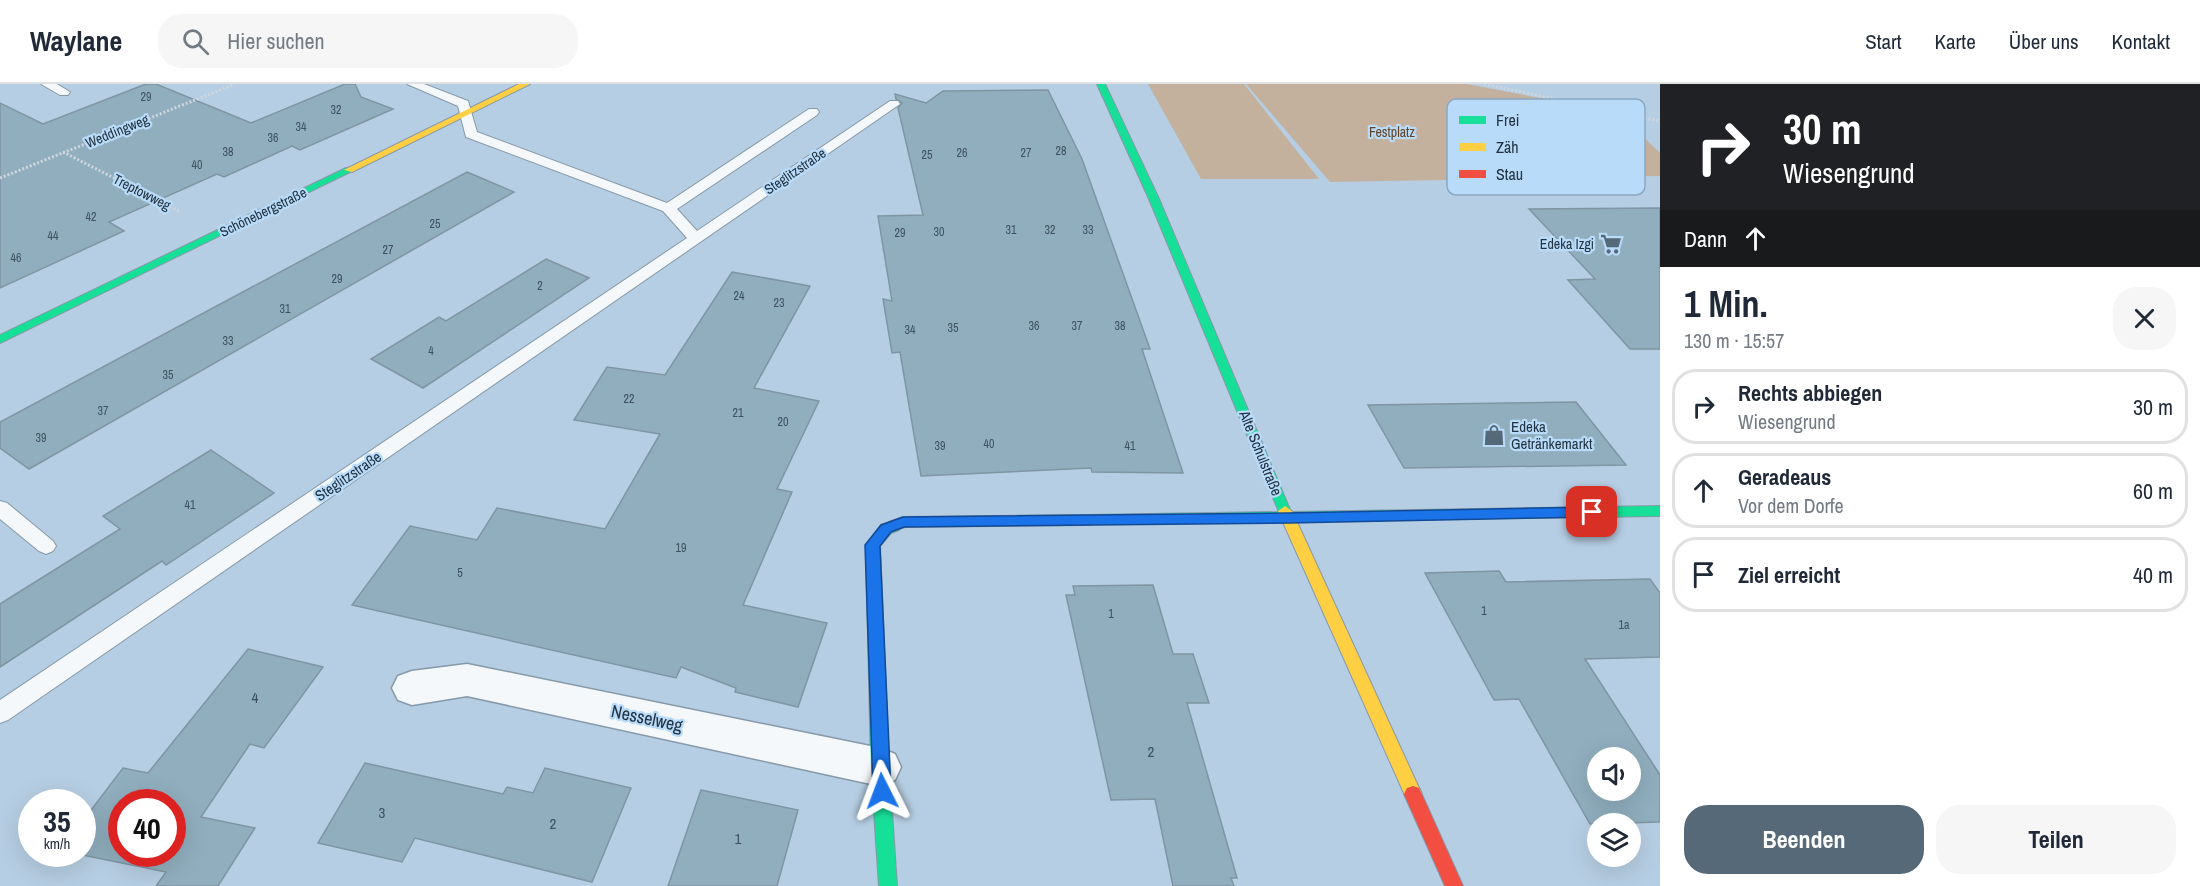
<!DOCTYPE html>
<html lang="de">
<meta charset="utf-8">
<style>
body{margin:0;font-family:"Archivo Narrow",sans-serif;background:#f6f6f7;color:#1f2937;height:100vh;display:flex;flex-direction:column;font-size:22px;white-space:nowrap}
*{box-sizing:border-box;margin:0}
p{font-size:20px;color:#747a83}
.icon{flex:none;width:33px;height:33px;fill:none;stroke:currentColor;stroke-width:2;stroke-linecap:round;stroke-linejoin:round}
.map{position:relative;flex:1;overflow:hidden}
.side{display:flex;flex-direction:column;background:#fff;width:540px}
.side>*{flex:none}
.guide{background:#202124;color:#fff;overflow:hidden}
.buttons{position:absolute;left:1587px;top:663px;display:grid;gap:12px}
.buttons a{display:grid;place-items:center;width:54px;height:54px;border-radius:50%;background:#fff;box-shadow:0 6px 24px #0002;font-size:30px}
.speed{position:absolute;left:18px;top:705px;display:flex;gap:12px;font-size:30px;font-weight:700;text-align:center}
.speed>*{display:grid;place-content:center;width:78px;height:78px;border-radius:50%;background:#fff;box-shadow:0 6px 24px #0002;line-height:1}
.speed small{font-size:15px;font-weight:400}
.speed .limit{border:9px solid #d22;background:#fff;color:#111}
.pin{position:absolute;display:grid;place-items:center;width:51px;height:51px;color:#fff;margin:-26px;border-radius:12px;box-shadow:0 3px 9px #0006}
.me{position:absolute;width:66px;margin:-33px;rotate:357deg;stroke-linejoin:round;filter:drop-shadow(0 0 4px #0008)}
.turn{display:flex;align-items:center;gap:21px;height:126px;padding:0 24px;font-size:27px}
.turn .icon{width:78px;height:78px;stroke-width:2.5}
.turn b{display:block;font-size:42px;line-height:51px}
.then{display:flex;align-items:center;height:57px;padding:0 24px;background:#0003;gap:12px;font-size:22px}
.round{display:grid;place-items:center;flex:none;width:63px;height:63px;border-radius:24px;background:#f6f6f7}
.headline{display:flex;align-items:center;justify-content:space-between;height:102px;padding:0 24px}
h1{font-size:36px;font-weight:700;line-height:45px}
.button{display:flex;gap:12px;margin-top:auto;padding:12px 24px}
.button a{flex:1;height:69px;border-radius:24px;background:#556979;color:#fff;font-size:24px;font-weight:700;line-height:69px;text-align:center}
.button a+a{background:#f6f6f7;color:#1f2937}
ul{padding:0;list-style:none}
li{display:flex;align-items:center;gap:18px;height:75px;margin:0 12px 9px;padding:0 12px;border:3px solid #e0e1e3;border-radius:24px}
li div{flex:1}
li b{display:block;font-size:22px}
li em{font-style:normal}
header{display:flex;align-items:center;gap:36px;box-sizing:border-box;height:84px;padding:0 30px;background:#fff;border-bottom:2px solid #e0e1e3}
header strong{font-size:28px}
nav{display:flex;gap:33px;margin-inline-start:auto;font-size:21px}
.search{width:420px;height:54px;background:#f6f6f7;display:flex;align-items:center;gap:15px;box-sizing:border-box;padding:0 21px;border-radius:24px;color:#747a83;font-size:22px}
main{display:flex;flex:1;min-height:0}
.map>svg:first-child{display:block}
.green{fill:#c3b19e}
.building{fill:#90aebe;stroke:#7f95a3;stroke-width:1.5;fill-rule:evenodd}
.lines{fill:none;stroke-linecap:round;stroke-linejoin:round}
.lane-casing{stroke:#8699a8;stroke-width:2}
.street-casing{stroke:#8699a8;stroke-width:3}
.fast-casing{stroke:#8699a8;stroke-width:2}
.slow-casing{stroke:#8699a8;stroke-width:2}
.jam-casing{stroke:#8699a8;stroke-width:2}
.path{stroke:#cfd6dd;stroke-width:3;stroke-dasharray:2 2;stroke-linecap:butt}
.lane{fill:#f4f8fb;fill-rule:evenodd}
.street{fill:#f4f8fb;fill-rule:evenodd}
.fast{fill:#16e098;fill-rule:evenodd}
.slow{fill:#ffcf43;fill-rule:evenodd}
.jam{fill:#f24e42;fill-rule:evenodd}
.route{fill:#1a73e8;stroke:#114b97;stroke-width:1.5}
.labels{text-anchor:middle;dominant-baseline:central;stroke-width:4.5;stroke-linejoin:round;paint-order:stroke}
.number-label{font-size:12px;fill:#3d5160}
.far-street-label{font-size:14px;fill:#213240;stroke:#b9dbfa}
.far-park-label{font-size:14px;fill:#644423;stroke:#b9dbfa}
.far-poi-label{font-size:14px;fill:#213240;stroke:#b9dbfa;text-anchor:end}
.poi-label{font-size:15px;fill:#213240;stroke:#b9dbfa;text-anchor:start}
.street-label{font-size:15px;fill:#213240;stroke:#b9dbfa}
.near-number-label{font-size:15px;fill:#3d5160}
.near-street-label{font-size:18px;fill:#213240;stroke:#b9dbfa}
.key{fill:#b9dbfa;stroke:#8ba8c2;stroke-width:1.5}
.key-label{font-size:16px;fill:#213240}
</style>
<header>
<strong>Waylane</strong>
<div class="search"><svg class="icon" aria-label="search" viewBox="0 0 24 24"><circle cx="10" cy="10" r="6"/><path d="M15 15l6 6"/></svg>Hier suchen</div>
<nav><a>Start</a><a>Karte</a><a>Über uns</a><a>Kontakt</a></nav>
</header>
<main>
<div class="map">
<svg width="1660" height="802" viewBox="0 0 1660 802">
<rect width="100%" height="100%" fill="#b6cee3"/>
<g class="green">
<path d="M1148,0h96l75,95h-118z"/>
<path d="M1246,0h221l152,29 41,40v23l-330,6z"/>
</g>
<g class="building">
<path d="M146,0h10l95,39 94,-39h10l6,13 32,12 -93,41 -8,-4 -68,31 -7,-3 -108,48 15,9 -124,57v-185l43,21z"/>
<path d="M1048,6l34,69 68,190h-8l41,124 -91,-1 -1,-4 -170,8 -21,-124 -8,1 -9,-54 9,2 -14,-85 45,-1 -25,-107 4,-5 -6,-4 -1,-5 31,9 17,-12z"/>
<path d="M467,88l47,20 -485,277 -29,-21v-26z"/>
<path d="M1660,124v141h-30l-62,-69 27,-1 -66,-70z"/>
<path d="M546,175l43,19 -166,110 -52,-29 68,-42 7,4z"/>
<path d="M732,188l78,14 -56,102 65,13 -42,88 15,3 -49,113 84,18 -29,84 -63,-15 1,-4 -55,-21 -5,11 -324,-73 58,-79 67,14 20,-32 108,21 55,-95 -86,-14 33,-53 58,8z"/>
<path d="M1576,318l50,63 -222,3 -36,-63z"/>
<path d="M211,366l63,43 -108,72 -4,-4 -162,106v-63l120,-75 -17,-13z"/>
<path d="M1499,487l7,11 144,-3 10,14v64l-75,2 75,116v47l-70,2 -71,-125 -25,1 -69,-127zM1598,674h32v32h-32z"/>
<path d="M1153,501l20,69h20l16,49h-22l50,175h-6l3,8h-61l-18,-87 -44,1 -45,-205h9l-2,-9z"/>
<path d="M248,565l75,18 -59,81 -14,-4 -49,73 54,11 -37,58h-62l10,-14 -84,-17v-33l41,-54 25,5zM122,718h50v52h-50z"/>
<path d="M365,679l138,31 4,-7 26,6 12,-25 86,20 -39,94 -177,-44 -13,24 -84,-19z"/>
<path d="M701,706l97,20 -21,76h-109z"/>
</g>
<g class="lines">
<defs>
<g id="lane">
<path d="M41,0h16l13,8 -2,3h-8z"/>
<path d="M407,0h17l44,17 9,31 190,71 142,-94h8l2,3 -2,3 -140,94 20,22 193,-130h8l2,3 -892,616 -8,3v-23l687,-462 -24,-27 -197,-74 -8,-31z"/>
<path d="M0,417l7,2 46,38 3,5 -3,5 -7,3 -7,-3 -39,-32z"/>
</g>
<path id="street" d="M467,580l413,84 15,6 6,13 -6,13 -15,6 -413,-90 -55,9 -14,-5 -6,-12 6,-12 14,-5z"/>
<g id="fast">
<path d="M1097,0h8l54,115 132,313 369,-6v10l-577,8 -2,-4 2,-4 5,-1 191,-3 -130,-313z"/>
<path d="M346,84l8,2 -354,173v-8z"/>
<path d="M894,437l5,1 2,4 -2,4 -8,3 -11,13 9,221 8,119h-18l-8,-119 -5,-222 15,-20z"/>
</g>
<g id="slow">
<path d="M519,0h11l-178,88 -8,-2z"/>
<path d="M1285,422l7,5 127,277 3,6 -3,6 -6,2 -6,-2 -129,-289z"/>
</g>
<g id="jam">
<path d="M1088,431l5,1 2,4 -2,4 -5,1 -183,2 -11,4 -5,-1 -2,-4 2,-4 14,-5z"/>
<path d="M1413,702l6,2 44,98h-18l-41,-92 3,-6z"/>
</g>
</defs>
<use href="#lane" class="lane-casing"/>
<use href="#street" class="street-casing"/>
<use href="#fast" class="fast-casing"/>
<use href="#slow" class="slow-casing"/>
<use href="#jam" class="jam-casing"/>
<g class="path">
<path d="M1484,0l176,37"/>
<path d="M63,68l118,60"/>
<path d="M0,94l235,-94"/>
</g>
<use href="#lane" class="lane"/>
<use href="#street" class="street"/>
<use href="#fast" class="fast"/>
<use href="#slow" class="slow"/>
<use href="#jam" class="jam"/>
</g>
<path class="route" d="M1592,423l7,5 -7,5 -304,6 -384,4 -13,5 -11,14 11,245 -3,5 -6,3 -7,-3 -2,-5 -8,-246 16,-20 22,-8 385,-4z"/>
<defs>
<symbol id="supermarket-bare" viewBox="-9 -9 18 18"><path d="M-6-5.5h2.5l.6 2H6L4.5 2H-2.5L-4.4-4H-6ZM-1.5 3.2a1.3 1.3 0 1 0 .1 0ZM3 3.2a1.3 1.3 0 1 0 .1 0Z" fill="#556979" stroke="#b9dbfa" stroke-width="2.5" paint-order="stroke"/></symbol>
<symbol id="shop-bare" viewBox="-9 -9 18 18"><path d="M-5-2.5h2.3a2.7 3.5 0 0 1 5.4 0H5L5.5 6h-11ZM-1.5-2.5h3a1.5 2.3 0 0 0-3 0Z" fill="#556979" stroke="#b9dbfa" stroke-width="2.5" paint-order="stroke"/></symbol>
</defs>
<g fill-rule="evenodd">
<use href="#supermarket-bare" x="1596" y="145" width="30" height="30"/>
<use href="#shop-bare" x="1479" y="336" width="30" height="30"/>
</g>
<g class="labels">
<g class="number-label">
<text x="146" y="13">29</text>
<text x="336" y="26">32</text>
<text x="301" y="43">34</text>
<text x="273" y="54">36</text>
<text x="1061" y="67">28</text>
<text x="228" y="68">38</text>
<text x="962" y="69">26</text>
<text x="1026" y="69">27</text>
<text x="927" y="71">25</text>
<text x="197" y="81">40</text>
<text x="91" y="133">42</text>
<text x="435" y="140">25</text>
<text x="1011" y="146">31</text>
<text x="1050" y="146">32</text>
<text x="1088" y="146">33</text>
<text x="939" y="148">30</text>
<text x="900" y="149">29</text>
<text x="53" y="152">44</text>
<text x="388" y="166">27</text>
<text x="16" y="174">46</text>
<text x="337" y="195">29</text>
<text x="540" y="202">2</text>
<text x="739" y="212">24</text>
<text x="779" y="219">23</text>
<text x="285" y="225">31</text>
<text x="1034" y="242">36</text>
<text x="1077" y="242">37</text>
<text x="1120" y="242">38</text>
<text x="953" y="244">35</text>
<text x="910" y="246">34</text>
<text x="228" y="257">33</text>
<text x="431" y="267">4</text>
<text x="168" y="291">35</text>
<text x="629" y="315">22</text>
<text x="103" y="327">37</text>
<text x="738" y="329">21</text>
<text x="783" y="338">20</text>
<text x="41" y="354">39</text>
<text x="989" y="360">40</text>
<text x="940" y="362">39</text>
<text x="1130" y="362">41</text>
<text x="190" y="421">41</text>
<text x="681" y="464">19</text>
<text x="460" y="489">5</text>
<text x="1484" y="527">1</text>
<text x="1111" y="530">1</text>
<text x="1624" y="541">1a</text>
</g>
<g class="far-street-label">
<text transform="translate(117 47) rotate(-22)">Weddingweg</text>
<text transform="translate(795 87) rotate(-34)">Steglitzstraße</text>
<text transform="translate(142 108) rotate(27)">Treptowweg</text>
<text transform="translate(263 128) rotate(-26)">Schönebergstraße</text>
</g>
<g class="far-park-label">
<text x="1392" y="48">Festplatz</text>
</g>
<g class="far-poi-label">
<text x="1594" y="160">Edeka Izgi</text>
</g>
<g class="poi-label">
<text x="1511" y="342">Edeka<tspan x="1511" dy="17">Getränkemarkt</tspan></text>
</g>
<g class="street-label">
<text transform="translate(1261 369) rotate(68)">Alte Schulstraße</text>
<text transform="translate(348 392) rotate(-34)">Steglitzstraße</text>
</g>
<g class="near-number-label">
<text x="255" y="613">4</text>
<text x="1151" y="667">2</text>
<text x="382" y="728">3</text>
<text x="553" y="739">2</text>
<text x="738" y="754">1</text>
</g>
<g class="near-street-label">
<text transform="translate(647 634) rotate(12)">Nesselweg</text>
</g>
</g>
<rect x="1447" y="15" width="198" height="96" rx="9" class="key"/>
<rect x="1459" y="32" width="27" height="8" fill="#16e098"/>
<rect x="1459" y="59" width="27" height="8" fill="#ffcf43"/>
<rect x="1459" y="86" width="27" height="8" fill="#f24e42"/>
<g class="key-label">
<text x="1496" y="42">Frei</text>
<text x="1496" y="69">Zäh</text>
<text x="1496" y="96">Stau</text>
</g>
</svg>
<div class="buttons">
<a><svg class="icon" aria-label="sound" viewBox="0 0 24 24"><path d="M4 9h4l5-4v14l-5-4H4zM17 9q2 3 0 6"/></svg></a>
<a><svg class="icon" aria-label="layers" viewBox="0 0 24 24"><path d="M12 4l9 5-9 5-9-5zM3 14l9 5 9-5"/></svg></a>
</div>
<div class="speed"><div>35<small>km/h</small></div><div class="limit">40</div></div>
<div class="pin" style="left:1592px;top:428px;background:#d93025"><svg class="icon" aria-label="arrive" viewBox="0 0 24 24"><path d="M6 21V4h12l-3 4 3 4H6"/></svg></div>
<svg class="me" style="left:882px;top:707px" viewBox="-20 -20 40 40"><path d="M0-17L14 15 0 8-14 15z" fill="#1a73e8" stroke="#fff" stroke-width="4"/></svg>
</div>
<section class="side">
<div class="guide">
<div class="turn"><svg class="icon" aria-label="right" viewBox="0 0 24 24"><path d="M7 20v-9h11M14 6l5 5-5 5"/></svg><div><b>30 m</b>Wiesengrund</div></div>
<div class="then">Dann<svg class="icon" aria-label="ahead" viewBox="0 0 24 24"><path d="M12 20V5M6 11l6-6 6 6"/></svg></div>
</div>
<div class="headline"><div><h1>1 Min.</h1><p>130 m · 15:57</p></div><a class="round"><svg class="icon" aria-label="close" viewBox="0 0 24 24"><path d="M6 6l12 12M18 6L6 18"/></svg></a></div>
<ul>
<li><svg class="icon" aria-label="right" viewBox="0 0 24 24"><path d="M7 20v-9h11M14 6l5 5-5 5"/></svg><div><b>Rechts abbiegen</b><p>Wiesengrund</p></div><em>30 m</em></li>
<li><svg class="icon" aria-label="ahead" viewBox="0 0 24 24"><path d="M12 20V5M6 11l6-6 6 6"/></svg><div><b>Geradeaus</b><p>Vor dem Dorfe</p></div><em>60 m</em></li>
<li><svg class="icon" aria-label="arrive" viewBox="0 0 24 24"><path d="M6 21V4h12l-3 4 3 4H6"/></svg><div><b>Ziel erreicht</b></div><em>40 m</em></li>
</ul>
<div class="button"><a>Beenden</a><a>Teilen</a></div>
</section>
</main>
